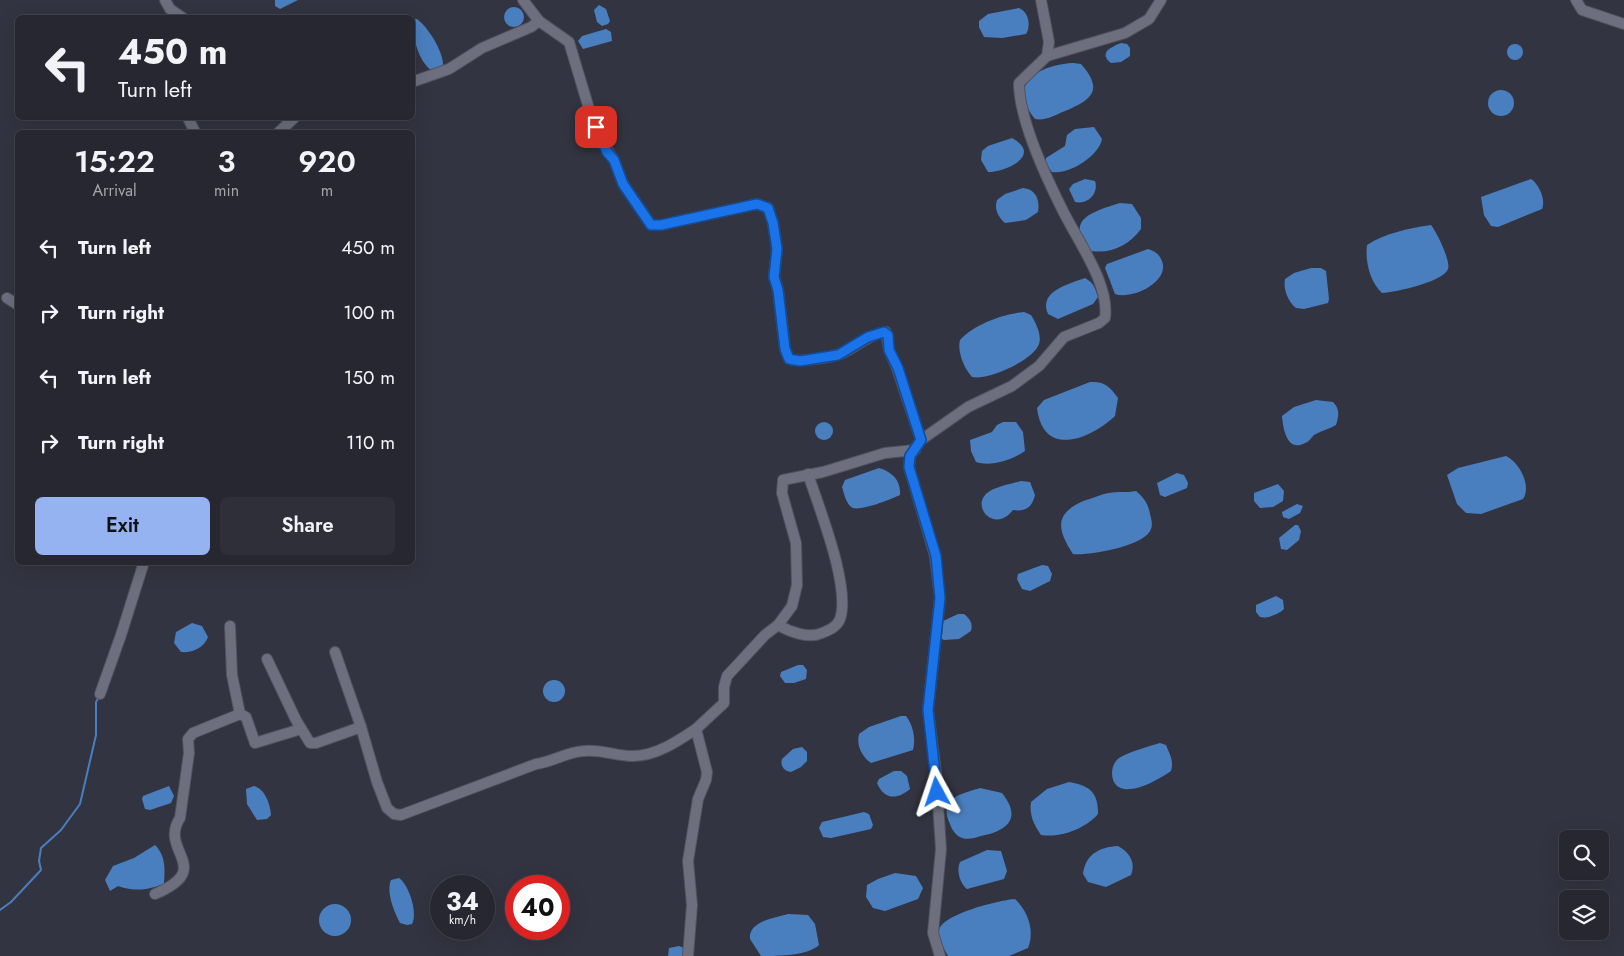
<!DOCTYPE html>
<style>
body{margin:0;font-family:Jost,sans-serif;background:#2e2f39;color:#f1f3f6;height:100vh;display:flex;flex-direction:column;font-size:19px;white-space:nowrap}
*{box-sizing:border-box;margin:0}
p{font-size:16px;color:#a4a5ab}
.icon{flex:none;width:28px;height:28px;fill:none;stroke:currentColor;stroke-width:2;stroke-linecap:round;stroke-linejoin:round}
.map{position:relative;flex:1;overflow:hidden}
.drawer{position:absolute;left:15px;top:130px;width:400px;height:435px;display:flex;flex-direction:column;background:#262731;border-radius:8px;box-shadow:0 5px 20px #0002,0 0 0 1px #42444d}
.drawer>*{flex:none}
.banner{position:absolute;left:15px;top:15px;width:400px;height:105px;border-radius:8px;box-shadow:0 5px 20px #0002,0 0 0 1px #42444d;background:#262731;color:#f1f3f6;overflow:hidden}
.tools{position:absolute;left:1559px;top:830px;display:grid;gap:10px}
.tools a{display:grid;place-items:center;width:50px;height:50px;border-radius:8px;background:#262731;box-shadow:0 5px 20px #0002,0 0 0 1px #42444d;font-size:25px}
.speed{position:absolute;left:430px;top:875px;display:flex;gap:10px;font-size:25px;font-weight:700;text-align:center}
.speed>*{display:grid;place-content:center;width:65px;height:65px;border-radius:50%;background:#262731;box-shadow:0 5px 20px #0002,0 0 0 1px #42444d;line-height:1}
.speed small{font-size:12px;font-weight:400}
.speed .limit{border:8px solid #d22;background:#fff;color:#111}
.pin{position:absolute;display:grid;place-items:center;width:42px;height:42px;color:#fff;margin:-21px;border-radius:10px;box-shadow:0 2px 8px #0006}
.me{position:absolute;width:55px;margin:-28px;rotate:355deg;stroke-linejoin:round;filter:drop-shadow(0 0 4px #0008)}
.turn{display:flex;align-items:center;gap:18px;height:105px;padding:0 20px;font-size:22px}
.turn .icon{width:65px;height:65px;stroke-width:2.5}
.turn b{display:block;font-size:35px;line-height:42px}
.eta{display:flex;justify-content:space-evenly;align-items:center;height:85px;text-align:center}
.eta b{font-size:30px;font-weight:600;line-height:35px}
.cta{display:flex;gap:10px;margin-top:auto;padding:10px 20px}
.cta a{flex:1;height:58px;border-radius:8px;background:#95b2f1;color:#111;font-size:20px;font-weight:600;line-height:58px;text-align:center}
.cta a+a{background:#2e2f39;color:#f1f3f6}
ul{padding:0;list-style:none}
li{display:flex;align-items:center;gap:15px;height:65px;padding:0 20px}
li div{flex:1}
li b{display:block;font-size:19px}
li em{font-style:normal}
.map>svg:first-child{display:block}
.water{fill:#4a7fbf}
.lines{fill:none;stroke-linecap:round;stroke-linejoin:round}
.stream{stroke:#4a7fbf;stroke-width:2}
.minor-casing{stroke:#52535e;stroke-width:12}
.minor{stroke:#6e6f7e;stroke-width:10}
.route-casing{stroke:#114b97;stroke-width:12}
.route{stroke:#1a73e8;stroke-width:9}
</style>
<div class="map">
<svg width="1624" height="956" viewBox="0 0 1624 956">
<rect width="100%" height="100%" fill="#333441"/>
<g class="water">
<path d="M275,0h23l-18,9 -5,-3z"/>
<path d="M599,5l7,4 4,12 -2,3 -6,2 -5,-4 -3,-12z"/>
<circle cx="514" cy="17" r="10"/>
<path d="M1019,8c10,4 12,18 7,26l-24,4 -18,-1 -5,-10v-6l9,-7z"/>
<path d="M412,19h5c11,8 26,32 26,46l-3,4 -8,2c-15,-11 -19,-35 -20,-52z"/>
<path d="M606,29l5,3 1,9 -29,8 -5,-8 4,-5z"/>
<path d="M1121,43l6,1 3,4v8l-9,6 -10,1c-13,-10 0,-16 10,-20z"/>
<circle cx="1515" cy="52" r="8"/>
<path d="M1073,63l8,1c23,26 11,36 -16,47 -10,4 -19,10 -30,8 -29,-36 4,-54 38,-56z"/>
<circle cx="1501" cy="103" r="13"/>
<path d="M1094,127l8,12c-3,17 -33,36 -50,33l-6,-8v-6l19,-12 2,-11 8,-6z"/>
<path d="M1012,138c31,17 -6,34 -24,34l-7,-12 1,-9 6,-5z"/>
<path d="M1085,179l10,2c4,12 -7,24 -20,21l-6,-13 4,-5z"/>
<path d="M1531,179c8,5 15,21 11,30l-44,18 -7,-1 -7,-11 -3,-18z"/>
<path d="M1023,188c13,1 17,12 15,24l-12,8 -21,3c-7,-6 -11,-14 -8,-23l8,-6z"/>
<path d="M1120,203l12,1 9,14v11c-12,16 -29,25 -50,22 -27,-31 0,-39 29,-48z"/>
<path d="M1431,225c5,6 20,36 17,44 -5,13 -52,23 -66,24 -12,-11 -17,-31 -15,-48 18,-12 43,-17 64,-20z"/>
<path d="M1148,249c7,2 11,5 14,12 8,21 -30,39 -47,33l-10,-26 2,-4z"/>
<path d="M1311,268h10l5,3 3,28 -1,4 -24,6 -8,-1c-8,-6 -13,-19 -11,-29l9,-6z"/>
<path d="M1085,278c9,5 10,10 13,19l-5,7 -35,15 -10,-5c-10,-23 21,-30 37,-36z"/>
<path d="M1024,312l7,3c5,8 11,20 8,29 -5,16 -52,37 -67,33 -8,-9 -15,-25 -12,-37 15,-16 43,-26 64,-28z"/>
<path d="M1090,382c15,-1 20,5 28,16l-3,18c-26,24 -72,42 -78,-8l7,-8z"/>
<path d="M1316,400l17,2c7,7 6,14 3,23 -7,4 -15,6 -22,10 -3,3 -5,7 -9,8 -18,10 -22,-15 -23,-27l12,-9z"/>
<circle cx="824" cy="431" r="9"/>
<path d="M1003,422h13l7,10 2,19c-13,9 -34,16 -49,11l-5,-11 -1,-11 22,-8 5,-7z"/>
<path d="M1506,456c13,6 26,30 17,43l-42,15 -15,-1 -9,-9 -10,-29 11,-7z"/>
<path d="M879,468c14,4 22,13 21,27 -8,4 -39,16 -47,13 -7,-3 -9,-15 -11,-21l3,-7z"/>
<path d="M1177,473l7,2 4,8 -1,5 -22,9 -5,-2 -3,-12z"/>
<path d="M1021,481l9,1 5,13c-3,12 -9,17 -22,15 -19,25 -45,-6 -23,-19 9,-5 21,-7 31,-10z"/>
<path d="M1278,484l6,7 -1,10 -10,6 -13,1 -6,-7v-8z"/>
<path d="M1136,491c8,7 12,12 14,23 1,4 3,10 1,15 -5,17 -63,27 -78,25 -18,-27 -17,-42 13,-54 8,-2 15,-6 23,-7 9,-2 17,0 27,-2z"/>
<path d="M1297,504l6,2 -3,7 -11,6 -6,-2 -1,-5z"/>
<path d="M1295,525h3l3,6 -2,9 -12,10 -6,-1 -2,-11z"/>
<path d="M1042,565l6,1 4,8 -2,7 -20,10 -8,-2 -5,-10 1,-5z"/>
<path d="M1276,596l7,4 1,9c-5,5 -17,10 -24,8l-4,-5v-7z"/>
<path d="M958,614h6c6,5 9,9 7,17l-12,8 -15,1 -4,-2 -1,-15z"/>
<path d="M192,623l10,3 6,11c-4,11 -16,16 -27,15l-7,-9 2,-11z"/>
<path d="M798,665h5l4,5 -1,9 -12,4h-9l-5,-7 1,-4z"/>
<circle cx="554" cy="691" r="11"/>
<path d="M901,716h5c7,9 10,23 7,34l-42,13c-9,-6 -15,-18 -12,-29l10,-7z"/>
<path d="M1160,743l6,2c4,10 8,16 5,26 -12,8 -32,20 -47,18 -15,-2 -15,-24 -5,-31 12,-7 28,-11 41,-15z"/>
<path d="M802,747l5,5v9l-6,6 -10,5c-7,-1 -11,-6 -9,-13l11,-10z"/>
<path d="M894,771h7l6,5 3,13c-13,11 -26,11 -33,-6l2,-4z"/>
<path d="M1069,782c21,4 29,10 29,32 -13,15 -38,24 -57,21 -7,-10 -12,-20 -10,-33l16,-13z"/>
<path d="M169,786l5,10 -3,7 -21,7 -5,-1 -3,-10 1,-3z"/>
<path d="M254,786c11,3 16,18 17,29l-4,4 -10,1 -10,-16 -1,-15z"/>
<path d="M980,788l22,5c20,25 6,38 -21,43 -6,2 -13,4 -19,2 -6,-2 -10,-8 -12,-14 -12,-25 10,-30 30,-36z"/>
<path d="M864,812l5,2 4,11 -2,4 -40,9 -8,-1 -4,-9 3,-6z"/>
<path d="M155,845c11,11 10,25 9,39 -17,6 -28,8 -46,2l-8,5 -5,-11 8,-14 21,-8z"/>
<path d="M1118,846c11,6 18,16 13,29l-25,12 -18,-5 -5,-8c2,-19 16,-27 35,-28z"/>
<path d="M987,850l14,1 6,20 -3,8 -37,10c-7,-5 -11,-19 -7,-27z"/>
<path d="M895,873l21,3 7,12 -5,11 -33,12 -12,-3 -7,-11 1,-12 11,-6z"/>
<path d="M399,878c10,7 19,35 13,46l-5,1 -7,-2c-6,-11 -14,-31 -9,-43z"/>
<path d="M1015,899c13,12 20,32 13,49l-19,8h-61c-4,-7 -10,-18 -9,-26 3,-16 61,-30 76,-31z"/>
<circle cx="335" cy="920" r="16"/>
<path d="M788,914l20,1 7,9 4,21c-12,11 -40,11 -58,11l-11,-17c-2,-18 25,-21 38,-25z"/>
<path d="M679,946l5,2 1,8h-17l1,-8z"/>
</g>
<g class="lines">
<path class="stream" d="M0,910l11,-8 30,-32 -2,-9 2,-13 20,-18 19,-26 16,-69v-33l3,-5"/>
<defs>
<g id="minor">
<path d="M165,0l5,9 13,9"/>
<path d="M523,0l16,21 30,21 24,80 9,20 12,18 9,24 28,41h10l96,-21 11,4 5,15 4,26 -3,28 4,13 7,59 4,10c8,4 42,-2 51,-5 16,-6 28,-20 46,-22l3,18 8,18 24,72"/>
<path d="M1576,0l6,10 42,14"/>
<path d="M1047,56l78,-23 24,-14 12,-19"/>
<path d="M412,82l37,-13 33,-21 49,-21 8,-6"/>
<path d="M188,118l7,14"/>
<path d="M279,132l15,-14"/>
<path d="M7,298l11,7"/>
<path d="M778,625c12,7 31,14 44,8 7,-3 15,-6 18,-14 11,-32 -21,-111 -32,-145"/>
<path d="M230,626l2,49 8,39"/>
<path d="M335,652l26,75 16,55 10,26 7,6 7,1 135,-51c17,-2 30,-12 48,-13 17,-2 32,5 49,5 23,0 45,-15 63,-27"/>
<path d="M267,659l29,61 14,23h6l45,-16"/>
<path d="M100,694l21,-59 23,-73"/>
<path d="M155,894c61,-26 3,-43 25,-76l9,-65 -1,-14 5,-6 47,-19 6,3 9,26 46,-14"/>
<path d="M688,956l4,-51 -4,-44 10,-62 8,-19 1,-8 -11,-43 28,-26v-16l3,-11 38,-41 13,-10 14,-19 5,-21 -1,-42 -14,-50 1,-13 40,-8 62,-19 30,-3"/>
<path d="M940,956l-7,-23 8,-84 -5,-76 -8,-63 12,-112 -5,-42 -26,-89 1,-11 11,-16 47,-33 44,-21 27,-20 25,-29 35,-14 6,-5c5,-34 -28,-78 -43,-109 -16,-32 -43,-91 -43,-126l28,-27 2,-14 -8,-42"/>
</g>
</defs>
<use href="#minor" class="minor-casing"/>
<use href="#minor" class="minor"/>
</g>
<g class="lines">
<defs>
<path id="route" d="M596,127l11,25 7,8 9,24 28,41h10l96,-21 11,4 5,15 4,26 -3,28 4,13 7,59 4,10 11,2 38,-6 30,-18 16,-5 4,3 1,15 9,18 23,72 -11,16 -1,11 27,89 4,42 -12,112 9,82"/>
</defs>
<use href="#route" class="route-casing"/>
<use href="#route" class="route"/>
</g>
</svg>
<div class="tools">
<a><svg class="icon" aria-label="search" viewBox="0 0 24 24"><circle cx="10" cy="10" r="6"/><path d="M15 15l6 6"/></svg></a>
<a><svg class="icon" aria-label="layers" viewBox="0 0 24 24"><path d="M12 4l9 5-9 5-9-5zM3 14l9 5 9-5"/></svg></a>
</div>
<div class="speed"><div>34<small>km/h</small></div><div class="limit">40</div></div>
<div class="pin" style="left:596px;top:127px;background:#d93025"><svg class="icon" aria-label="arrive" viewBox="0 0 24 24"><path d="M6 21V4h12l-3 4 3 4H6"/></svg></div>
<svg class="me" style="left:937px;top:792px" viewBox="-20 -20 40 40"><path d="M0-17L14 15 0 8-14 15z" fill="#1a73e8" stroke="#fff" stroke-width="4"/></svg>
<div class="banner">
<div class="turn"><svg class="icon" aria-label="left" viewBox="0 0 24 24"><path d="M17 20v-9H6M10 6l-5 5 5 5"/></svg><div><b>450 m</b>Turn left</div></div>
</div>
<section class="drawer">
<div class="eta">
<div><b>15:22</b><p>Arrival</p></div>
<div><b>3</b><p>min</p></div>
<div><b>920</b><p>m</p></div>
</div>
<ul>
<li><svg class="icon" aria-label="left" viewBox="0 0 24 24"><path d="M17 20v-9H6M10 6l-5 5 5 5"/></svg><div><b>Turn left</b></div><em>450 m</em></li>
<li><svg class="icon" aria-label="right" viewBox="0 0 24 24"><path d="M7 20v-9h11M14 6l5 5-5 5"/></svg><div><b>Turn right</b></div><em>100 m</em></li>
<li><svg class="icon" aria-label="left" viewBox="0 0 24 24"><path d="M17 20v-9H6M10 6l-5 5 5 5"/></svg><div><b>Turn left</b></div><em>150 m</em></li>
<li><svg class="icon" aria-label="right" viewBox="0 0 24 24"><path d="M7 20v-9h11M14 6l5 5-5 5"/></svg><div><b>Turn right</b></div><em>110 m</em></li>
</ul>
<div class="cta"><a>Exit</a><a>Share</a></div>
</section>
</div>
